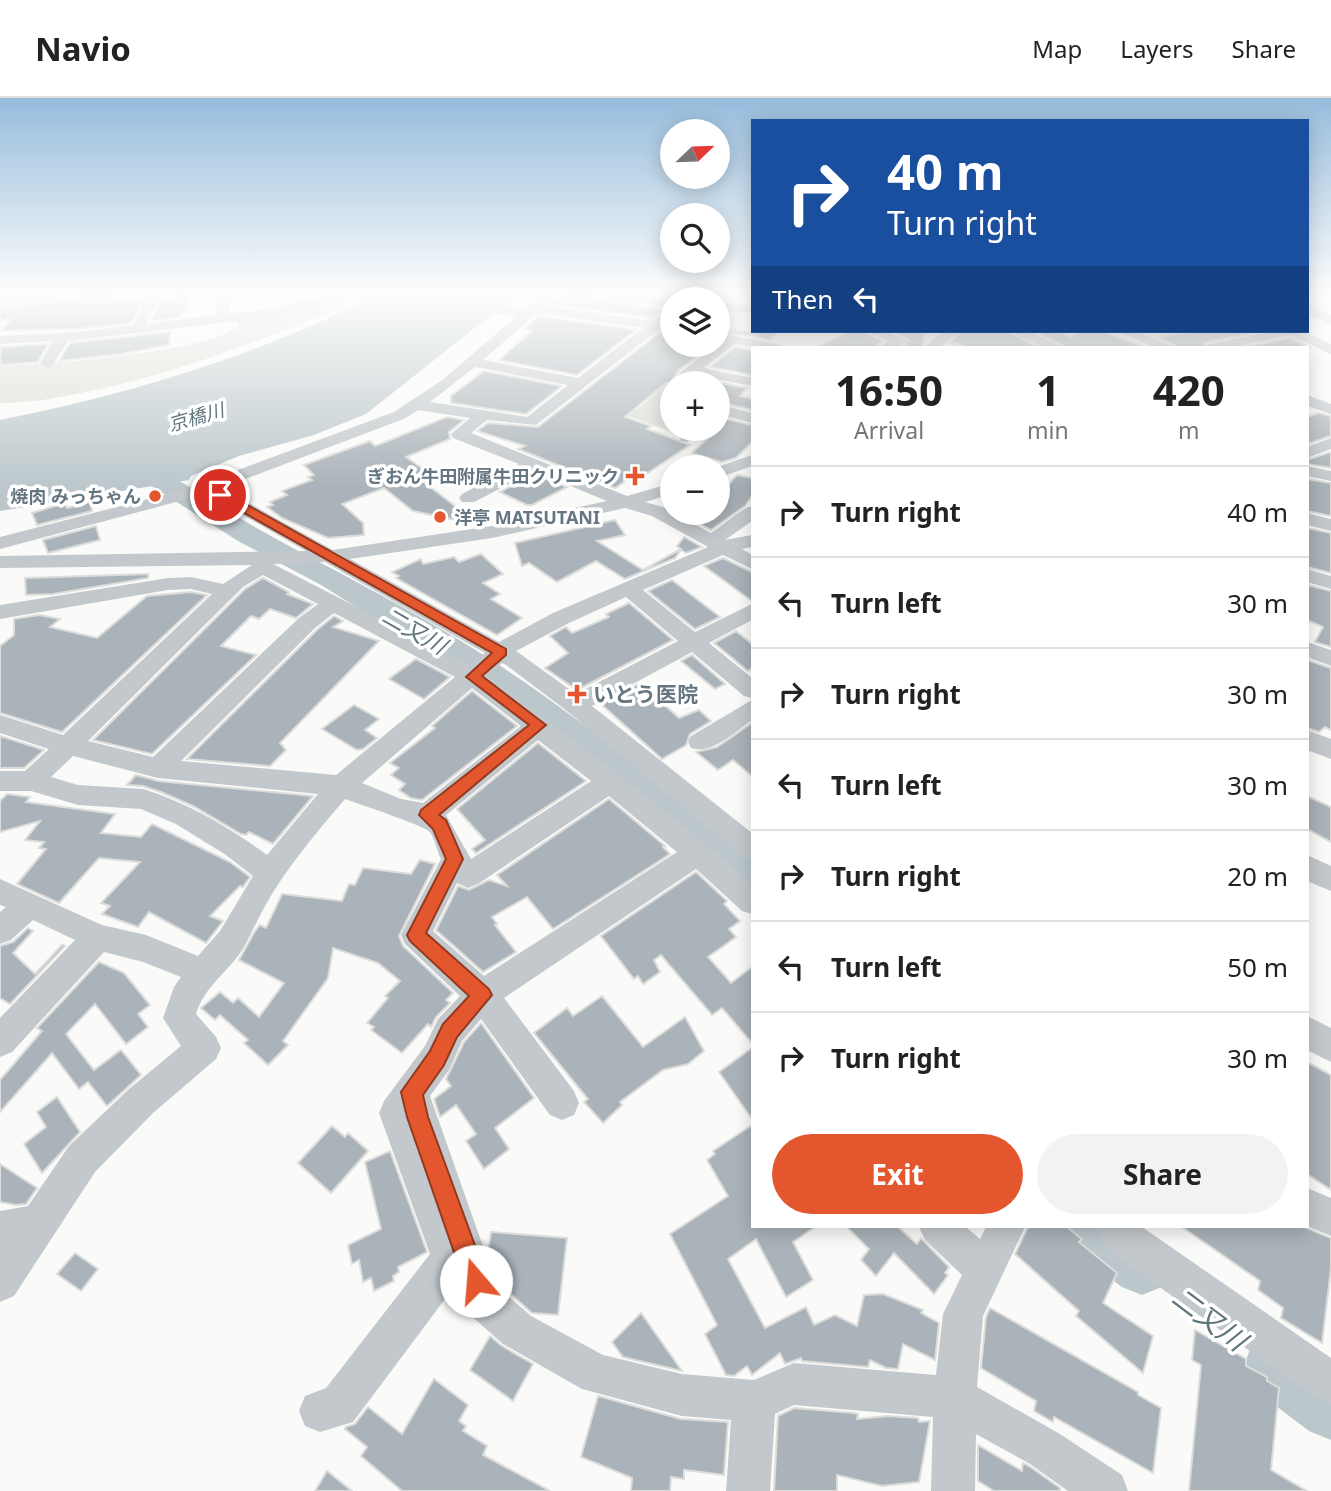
<!DOCTYPE html>
<meta charset="utf-8">
<style>
body{margin:0;font-family:"Noto Sans","Noto Sans JP",sans-serif;background:#f2f2f2;color:#222;height:100vh;display:flex;flex-direction:column;font-size:26px;white-space:nowrap}
*{box-sizing:border-box;margin:0}
p{font-size:23px;color:#767676}
.icon{flex:none;width:38px;height:38px;fill:none;stroke:currentColor;stroke-width:2;stroke-linecap:round;stroke-linejoin:round}
.map{position:relative;flex:1;overflow:hidden}
.details{position:absolute;left:751px;top:248px;width:558px;height:882px;display:flex;flex-direction:column;background:#fff;border-radius:0px;box-shadow:0 4px 18px #0003}
.details>*{flex:none}
.hud{position:absolute;left:751px;top:21px;width:558px;height:214px;border-radius:0px;box-shadow:0 4px 18px #0003;background:#1a4fa0;color:#fff;overflow:hidden}
.needle{width:46px;rotate:67deg}
.controls{position:absolute;left:660px;top:21px;display:grid;gap:14px}
.controls a{display:grid;place-items:center;width:70px;height:70px;border-radius:50%;background:#fff;box-shadow:0 4px 18px #0003;font-size:35px}
.pin{position:absolute;display:grid;place-items:center;width:60px;height:60px;color:#fff;margin:-30px;border:4px solid #fff;border-radius:50%;box-shadow:0 2px 7px #0007}
.me{position:absolute;width:77px;margin:-38px;rotate:342deg;stroke-linejoin:round;filter:drop-shadow(0 0 5px #0008)}
.turn{display:flex;align-items:center;gap:24px;height:147px;padding:0 21px;font-size:32px}
.turn .icon{width:91px;height:91px;stroke-width:2.5}
.turn b{display:block;font-size:49px;line-height:60px}
.then{display:flex;align-items:center;height:66px;padding:0 21px;background:#0003;gap:14px;font-size:26px}
.eta{display:flex;justify-content:space-evenly;align-items:center;height:119px;text-align:center}
.eta b{font-size:42px;font-weight:700;line-height:49px}
.action{display:flex;gap:14px;margin-top:auto;padding:14px 21px}
.action a{flex:1;height:80px;border-radius:42px;background:#e4572e;color:#fff;font-size:28px;font-weight:700;line-height:80px;text-align:center}
.action a+a{background:#f2f2f2;color:#222}
ul{padding:0;list-style:none}
li{display:flex;align-items:center;gap:21px;height:91px;padding:0 21px;border-top:2px solid #e0e0e0}
li div{flex:1}
li b{display:block;font-size:26px}
li em{font-style:normal}
header{display:flex;align-items:center;gap:42px;box-sizing:border-box;height:98px;padding:0 35px;background:#fff;border-bottom:2px solid #e0e0e0}
header strong{font-size:33px}
nav{display:flex;gap:38px;margin-inline-start:auto;font-size:24px}
.map>svg:first-child{display:block}
.green{fill:#dadfd7}
.water{fill:#bbc7cb}
.lines{fill:none;stroke-linecap:round;stroke-linejoin:round}
.river{fill:#bbc7cb;fill-rule:evenodd}
.building{fill:#aab3b9;stroke:#dcdcda;stroke-width:2}
.minor{fill:#c3c8cc;fill-rule:evenodd}
.route{fill:#e4572e;stroke:#94391e;stroke-width:2}
.poi-dot{fill:#e4572e;stroke:#fff;stroke-width:2.5}
.labels{text-anchor:middle;dominant-baseline:central;stroke-width:7;stroke-linejoin:round;paint-order:stroke}
.far-poi-label{font-size:18px;font-weight:bold;fill:#657683;stroke:#fff;text-anchor:end}
.far-water-label{font-size:19px;font-style:italic;fill:#60757c;stroke:#fff}
.poi-label{font-size:21px;font-weight:bold;fill:#657683;stroke:#fff;text-anchor:start}
.water-label{font-size:23px;font-style:italic;fill:#60757c;stroke:#fff}
.near-water-label{font-size:28px;font-style:italic;fill:#60757c;stroke:#fff}
</style>
<header>
<strong>Navio</strong>
<nav><a>Map</a><a>Layers</a><a>Share</a></nav>
</header>
<div class="map">
<svg width="1331" height="1393" viewBox="0 0 1331 1393">
<rect width="100%" height="100%" fill="#fafaf8"/>
<g class="green">
<path d="M338,205l11,2c-82,32 -163,65 -249,84 -33,7 -66,14 -100,14v-37c44,-1 208,-14 237,-39v-7z"/>
<path d="M656,277l22,5 -2,3h-4v46h9v6l-59,-21 -21,-13 35,9 23,-19 -17,-6z"/>
</g>
<path class="water" d="M381,195h138l-153,121 -52,21 -75,21 -48,20 -2,4 -189,31v-91c131,-26 262,-66 381,-127z"/>
<g class="lines">
<g class="river">
<path d="M119,358c53,13 94,48 141,74 74,41 150,78 222,124 96,61 183,134 270,206v43l-15,-5 -110,-99 -85,-68 -84,-61 -137,-85 -83,-44 -88,-56 -40,-16 -4,-5 4,-5z"/>
<path d="M1060,1129h74l28,20 8,20 -8,20 -20,8 -20,-8 -54,-40z"/>
<path d="M1274,1238l22,8 35,27v69l-22,-9 -57,-43 -8,-22 8,-22z"/>
</g>
</g>
<g class="building">
<path d="M81,195h35l-2,8 30,-1 -13,23 -53,6 -77,2 10,-12 -11,1v-13l73,-7z"/>
<path d="M172,195h19l-10,24 -30,4 11,-23h8z"/>
<path d="M565,195l26,1 8,6 67,10 -15,8 -100,-14z"/>
<path d="M538,218l98,14 -59,45 -78,-15 34,-30 -8,-1z"/>
<path d="M672,231v16h40l-33,25 -9,13h-4l-41,34 26,9 -4,3 43,16 -56,37 -6,-3 -13,9 -97,-39 7,-3 -48,-15 11,-8 50,4 121,-94h9z"/>
<path d="M720,233h59l-8,9z"/>
<path d="M850,233h12l20,10 -7,7h-59z"/>
<path d="M890,233h35l-2,13 -2,4h-20l9,-8z"/>
<path d="M962,233h45l33,17h-68l-22,-6z"/>
<path d="M1034,233h24l12,6 14,-6h18l42,16 -77,1z"/>
<path d="M1194,233h67l-55,11 -4,6h-23l-21,-11z"/>
<path d="M170,234l-1,13 -47,9 -63,7 11,-18z"/>
<path d="M1290,240l22,10h-71z"/>
<path d="M48,246l-10,18 -38,3 1,-18z"/>
<path d="M736,249l16,3v25l-42,-8z"/>
<path d="M484,273l78,15 -36,28 -75,-11v-7z"/>
<path d="M696,280l51,10 -7,8 12,3v11l-34,-8v-19h-27z"/>
<path d="M1319,315l12,3v20l-24,8v-27z"/>
<path d="M447,319l17,3 -15,12 1,7 -44,18 20,14 1,2 -10,4 63,48 -67,-14 -29,-23 -42,16 21,19 1,12 -36,3 -46,-20 -15,-11 6,-2 -3,-3 17,-7 -5,-4 30,-11 -4,-3 6,-2 -10,-10 66,-24 5,5z"/>
<path d="M718,319l34,8v17l-16,16 -14,4 -30,-9 26,-24z"/>
<path d="M1331,354v16l-24,-4v-4z"/>
<path d="M534,376l33,13 -35,18h-5l-27,-13z"/>
<path d="M737,377l15,3v18l-7,10 -34,24 -14,-8 9,-9h12l2,-19z"/>
<path d="M1307,381l24,4v33l-24,-5z"/>
<path d="M90,404l2,9 -55,14 -5,-12 33,-10 2,5z"/>
<path d="M615,422l10,15 -28,6 46,29 38,-21 -4,-3 7,-9 18,10 -16,6 -5,-3 -6,8 -50,21 -29,-18 -39,21 -28,-19 -7,3 -7,-23z"/>
<path d="M96,428l4,14 -52,13 -5,-13z"/>
<path d="M1307,430l24,5v40l-24,-6z"/>
<path d="M481,456l22,20 -20,9 17,11 -9,5 31,19 -25,17 -101,-57 3,-2 -7,-4 29,-13 2,5 31,-7 5,5z"/>
<path d="M723,460l29,14v29l-48,-35z"/>
<path d="M148,476v4l-95,16 -27,1 -1,-17z"/>
<path d="M263,480l26,14 -2,2 26,10 -17,14 -26,-9 -11,10 -8,-3 -30,30 35,9 -104,99 -59,-14 152,-151z"/>
<path d="M672,482l48,37 -25,12 -47,-38z"/>
<path d="M1307,487l24,6v56l-16,-5 8,-15 -16,-7z"/>
<path d="M191,494l16,3 -145,137 -62,-19v-67l14,-11v-16l25,-4 21,4 -10,8 47,11 50,-42z"/>
<path d="M629,505l44,37 -96,50 -32,-22 23,-15 -18,-17 16,-9 6,6 37,-16 -3,-3z"/>
<path d="M334,518l9,5 -10,6 46,14 -99,102 6,7 -16,16 -83,-7 130,-129z"/>
<path d="M736,533l16,13v24l-4,3 -34,-28z"/>
<path d="M692,557l33,29 -10,5 -34,-28z"/>
<path d="M416,561l34,18 -26,22 -35,-20z"/>
<path d="M1307,562l24,8v62l-6,-3 -6,5 -12,-4z"/>
<path d="M640,585l39,35 20,-8 12,11 -21,13 -4,11 -24,14 -61,-55z"/>
<path d="M472,593l45,35 -95,74 -11,-2 -12,-8 6,-6 -14,-9 8,-7 -9,-5 45,-35 -3,-2z"/>
<path d="M354,607l25,14 -14,11 12,8 -14,11 -6,1 -35,-21z"/>
<path d="M752,625v53l-19,-16 -15,10 -22,-18 21,-5z"/>
<path d="M0,638l44,14 -20,18h-24z"/>
<path d="M538,645l48,38 -110,72 -4,-4 13,-9 -28,-31z"/>
<path d="M136,677l22,6 155,15 -40,48 -24,-12 -3,3 -5,-1 -48,-28 -32,-14 -18,-6 -16,-1z"/>
<path d="M7,696l23,3 -4,5 89,12 -14,19 40,4 11,-13 78,38 20,15 -7,10 -3,-1 -30,30 13,5 -17,22 -57,-31 -11,15 -36,-13 8,-8 -9,-3 39,-41 -41,-4 -40,45 -42,-19 29,-35 -7,-1 5,-6 -19,-2 15,-19 -40,11v-31z"/>
<path d="M1307,698l24,11v35l-24,-13z"/>
<path d="M609,701l56,47 -2,1 7,7 -117,75 -26,-32 -35,20 5,7 -2,1 21,27 -33,20 -47,-42 22,-44 11,4 20,-10 18,6 -10,-11z"/>
<path d="M420,762l15,4 -36,72 4,10 50,47 -7,7 4,3 -14,14 -5,10 -3,-3 -26,29 -31,-23 3,-3 -7,-4 21,-25 -3,-2 15,-15 -22,-18 -45,-15 -5,30 -45,63 5,4 -20,20 -24,-22 4,-3 -28,-25 -5,5 -14,-12 19,-16 13,11 5,-5 21,19 25,-34 -45,-23 16,-29 5,-6 6,3 16,-34 60,7 7,-17 6,1 8,-17 48,6z"/>
<path d="M696,774l31,29 -3,3 16,17 -11,8 7,8 -28,20 23,26 21,-16v76l-30,-35 -10,7 -51,-60 -7,5 6,12 -17,12 -5,-8 -4,3 -33,-43z"/>
<path d="M28,830l5,3 -20,22 22,21 27,-29 3,1 -55,58 -10,-6v-52l13,-4z"/>
<path d="M99,864l25,11 26,32 -12,9 10,13 -22,17 -31,-40 -29,30 28,36 27,-20 20,25 -34,31 -19,-24 -9,7 -27,-36 -52,59v-32l42,-49 -5,-3z"/>
<path d="M602,898l41,51 42,-30 19,34 -16,13 -25,6 -43,32 2,3 -19,18 -19,-21 4,-3 -54,-66 33,-25 6,8z"/>
<path d="M481,925l53,75 -39,30 14,21 -25,20 -18,-28 10,-7 -20,-29 -16,12 -6,-18 17,-13 -5,-7 18,-37z"/>
<path d="M752,950v71l-33,-47z"/>
<path d="M1307,964l24,13v115l-24,-16z"/>
<path d="M57,999l23,35 -38,41 -18,-29 22,-17 -9,-15z"/>
<path d="M752,1027v102h63l-22,15 20,38 -27,17 -30,-58 -28,20 37,69 41,-21 8,18 21,-10 22,11 7,-31 19,-1 40,16 -2,3 18,10 -4,37 -32,-16 -5,25 -12,-1 -16,-8 -2,7 -66,-6 -1,-3 -16,6 -5,-11 -28,22 -5,-9 -13,10 -8,-1 -21,-41 12,-9 -47,-91 58,-38 -21,-36 8,-6 -2,-3z"/>
<path d="M332,1028l13,11 3,-4 20,18 -37,42 -33,-30z"/>
<path d="M390,1053l37,101 -29,15 1,5 -6,4 1,5 -20,10 -3,-13 -8,4 -4,-22 -7,4 -4,-19 33,-16 -16,-67z"/>
<path d="M0,1066l37,24 -11,16 -10,1 -16,-3z"/>
<path d="M847,1129h51l19,17 4,-6 28,29 -4,6 3,2 -14,19 -40,-41 -18,23 -15,-16 8,-11z"/>
<path d="M1028,1129h39l15,12 -3,3 38,31 -14,30 50,33 -10,37 -67,-57 3,-5 -64,-57z"/>
<path d="M1182,1129h123l26,11v30l-9,75 -41,-25 2,-10 -25,-18 2,-9z"/>
<path d="M491,1134l76,6 -9,77 -26,-2 -33,-29 -11,-31z"/>
<path d="M75,1155l23,16 -17,22 -24,-17z"/>
<path d="M990,1210l148,84v3l23,13 -8,65 -99,-56 -1,5 -19,-11 2,-10 -55,-33 5,-51z"/>
<path d="M641,1215l41,58 -59,-14 -11,-15z"/>
<path d="M1195,1232l51,29v7l21,11v4l12,7 -8,82 36,21h-118l12,-126 -9,-5z"/>
<path d="M490,1238l12,10 31,18 -20,37 -43,-31z"/>
<path d="M434,1281l34,26 -9,16 7,5 -3,5 24,15 -4,9 67,36h-148l-41,-35 6,-9 -22,-18 1,-2 9,-3 13,-17 34,27z"/>
<path d="M598,1298l83,23 47,3 -4,53 -40,-5v9l-13,-2 -1,14h-39l1,-13 -51,-21z"/>
<path d="M794,1310l60,5 4,1 -1,5 30,-3 31,2 1,4 11,-1 -11,61 -37,4 -45,-11v16h-63l4,-75z"/>
<path d="M978,1347l44,26 1,-8 6,3 31,22v3h-66l-16,-10z"/>
<path d="M327,1373l25,20h-37z"/>
</g>
<g class="lines">
<g class="minor">
<path d="M32,195h47l-6,4 -73,7v-8z"/>
<path d="M150,195h12l-16,31 69,-9 6,-22h12l-5,21 42,-5 66,-16h47l142,16 19,-16h14l-13,13 107,15 20,-12v11l-5,4 3,3 -2,3h-10l-122,95 -49,-5 -16,13 156,63 45,-13v11l-27,8 21,6 45,25c11,-7 32,-26 41,-27v15l-27,19 27,-5v12l-10,2 10,6v14l-29,-14 -80,35 52,42 57,-28v16l-43,23 43,35v20l-8,-2 -52,-44 -100,54 160,127v26l-10,-3 -175,-145 -61,-46 -4,-2 -15,13c90,67 181,133 265,208v30l-10,-3 -46,-42 -192,129 70,93 5,12 -5,12 -12,5 -12,-5 -69,-96 -19,22 -13,29 -19,26 67,190 34,30 72,39 79,19 72,6 40,-17 142,12 7,-61 19,-39 -37,-35 -6,-13h47l14,12 6,-12h39l-42,89 -6,71 83,47 62,41 6,16h-60l-38,-27 -54,-30 -1,57h-44l2,-74 -139,-12 -19,9 -5,77h-44l5,-71 -49,-4 -100,-27 -79,-45 -35,-31 -11,-30 -104,139 -33,10 -15,-6 -6,-15 6,-15 21,-8 104,-134 -51,-141 5,-12 41,-55 13,-27 22,-23 -55,-52 -4,-9 40,-76c-4,-8 -6,-20 -11,-27 -5,-6 -71,-28 -85,-33 -29,34 -58,68 -80,107 -8,14 -14,29 -22,43 -15,23 -39,38 -47,65l20,23 5,11 -5,11 -63,54 -58,59 -81,124 -14,6v-91l28,-5 41,-60 60,-57 52,-43 -18,-28 11,-31 7,-10 -38,-15 -39,-10 -92,100 -12,5v-39l75,-78 -42,-20 -22,20 -11,4v-32l6,-5 -6,-2v-26l102,46 44,10 52,21 22,-25 33,-55 -27,-21 -50,-31 -35,-15 -63,-4 -47,-14h-31v-20h25l24,-22 -49,-16v-18l63,20 149,-141 -21,-5 -23,1 -168,29v-14l168,-27 23,-1 32,7 29,-19 -252,3v-12l306,-5 -100,-57 -206,55v-12l187,-48 207,-77 47,-31 76,-65 -170,-19 -4,4 -73,16 -202,24 -16,25 -5,1 -7,-4 13,-22 -53,3v-8l78,-4 55,-7zM537,215l106,15 -65,50 -95,-18zM475,269l93,18 -41,32 -97,-15zM418,312l52,8 -19,16 2,4 66,26 -57,30 -3,4 3,4h12l60,-31 73,30 -115,25 -159,24 -111,-62 184,-70zM625,410l27,8 56,31 -155,66 -54,29 -149,-83 142,-21zM325,464l160,91 -15,12 -197,-101zM263,477l55,29 -19,14 -146,139 -65,-16 155,-154zM626,499l52,44 -102,53 -60,-43 53,-28zM334,515l121,64 -119,98 -155,-14 134,-133zM472,590l49,38 -98,77 -22,-4 -39,-16zM538,642l53,41 -120,78 -25,-44zM73,658l85,22 160,16 -51,61c-38,-28 -79,-52 -124,-66l-65,-4 -27,-8zM609,698l68,56 -193,124 -51,-45 24,-48 11,5 10,-4z"/>
<path d="M593,195h32l47,7v8l-73,-11z"/>
<path d="M690,195h14l-6,6h-14z"/>
<path d="M718,205l34,2v8l-34,-2z"/>
<path d="M1307,205l24,12v10l-24,-12z"/>
<path d="M864,233h20l24,10 -12,7h-19l11,-7z"/>
<path d="M944,233h16l-21,17h-16z"/>
<path d="M1009,233h19l37,17h-19z"/>
<path d="M1117,233h19l41,17h-20z"/>
<path d="M1272,233h31l28,13v10l-41,-19 -60,13h-25l2,-3z"/>
<path d="M718,235l58,11 7,4h-28l-20,-4 -31,24 48,10v8l-57,-11 -7,8h-15l8,-11 39,-30 -2,-1z"/>
<path d="M1307,297l24,9v10l-24,-8z"/>
<path d="M718,306l34,9v10l-34,-9z"/>
<path d="M677,331h16l2,8 -8,5 -6,-1z"/>
<path d="M1331,340v11l-24,9v-11z"/>
<path d="M752,357v11l-34,12 -1,-11z"/>
<path d="M1307,368l24,5v10l-24,-5z"/>
<path d="M1307,415l24,6v12l-24,-6z"/>
<path d="M1307,471l24,7v13l-24,-7z"/>
<path d="M1307,544l24,8v16l-24,-9z"/>
<path d="M752,602v20c-16,11 -40,35 -61,28l-3,-6 3,-6z"/>
<path d="M1307,632l24,9v20l-24,-9z"/>
<path d="M1307,757l24,11v25l-24,-10z"/>
<path d="M1307,918l24,12v34l-24,-12z"/>
<path d="M1307,1090l24,10v38l-24,-10z"/>
<path d="M1095,1129h47l189,131v46l-15,-6 -199,-141 -16,-17z"/>
</g>
</g>
<linearGradient id="sky" x2="0" y2="1"><stop stop-color="#96bcdc"/><stop offset="0.5" stop-color="#fdfdfc"/><stop offset="1" stop-color="#fdfdfc" stop-opacity="0"/></linearGradient>
<rect width="1331" height="390" fill="url(#sky)"/>
<path class="route" d="M216,394h8l282,157v6l-24,21 64,49 -107,90 7,5 17,39 -37,74 63,56 3,6 -35,42 -13,28 -21,30 5,22 60,164 -3,8 -9,4 -8,-4 -4,-8 -57,-164 -6,-25 29,-41 13,-27 26,-28 -59,-55 -3,-6 39,-76 -13,-30 -14,-14 2,-5 108,-85 -63,-48 26,-24 -276,-156z"/>
<g class="poi-dot">
<path d="M631.5 367.5h7v7h7v7h-7v7h-7v-7h-7v-7h7z"/>
<circle cx="155" cy="398" r="7"/>
<circle cx="440" cy="419" r="7"/>
<path d="M573.5 585.5h7v7h7v7h-7v7h-7v-7h-7v-7h7z"/>
</g>
<g class="labels">
<g class="far-poi-label">
<text x="619" y="378">ぎおん牛田附属牛田クリニック</text>
<text x="141" y="398">焼肉 みっちゃん</text>
<text x="454" y="419" text-anchor="start">洋亭 MATSUTANI</text>
</g>
<g class="far-water-label">
<text transform="translate(196 319) rotate(-16)">京橋川</text>
</g>
<g class="poi-label">
<text x="593" y="596">いとう医院</text>
</g>
<g class="water-label">
<text transform="translate(415 532) rotate(30)">二又川</text>
</g>
<g class="near-water-label">
<text transform="translate(1210 1220) rotate(37)">二又川</text>
</g>
</g>
</svg>
<div class="controls">
<a><svg class="needle" viewBox="-14 -14 28 28"><path d="M0-13l5 13h-10z" fill="#e53935"/><path d="M0 13l5-13h-10z" fill="#767676"/></svg></a>
<a><svg class="icon" aria-label="search" viewBox="0 0 24 24"><circle cx="10" cy="10" r="6"/><path d="M15 15l6 6"/></svg></a>
<a><svg class="icon" aria-label="layers" viewBox="0 0 24 24"><path d="M12 4l9 5-9 5-9-5zM3 14l9 5 9-5"/></svg></a>
<a>+</a>
<a>−</a>
</div>
<div class="pin" style="left:220px;top:397px;background:#d93025"><svg class="icon" aria-label="arrive" viewBox="0 0 24 24"><path d="M6 21V4h12l-3 4 3 4H6"/></svg></div>
<svg class="me" style="left:476px;top:1183px" viewBox="-20 -20 40 40"><circle r="19" fill="#fff"/><path d="M0-13L10 11 0 6-10 11z" fill="#e4572e"/></svg>
<div class="hud">
<div class="turn"><svg class="icon" aria-label="right" viewBox="0 0 24 24"><path d="M7 20v-9h11M14 6l5 5-5 5"/></svg><div><b>40 m</b>Turn right</div></div>
<div class="then">Then<svg class="icon" aria-label="left" viewBox="0 0 24 24"><path d="M17 20v-9H6M10 6l-5 5 5 5"/></svg></div>
</div>
<section class="details">
<div class="eta">
<div><b>16:50</b><p>Arrival</p></div>
<div><b>1</b><p>min</p></div>
<div><b>420</b><p>m</p></div>
</div>
<ul>
<li><svg class="icon" aria-label="right" viewBox="0 0 24 24"><path d="M7 20v-9h11M14 6l5 5-5 5"/></svg><div><b>Turn right</b></div><em>40 m</em></li>
<li><svg class="icon" aria-label="left" viewBox="0 0 24 24"><path d="M17 20v-9H6M10 6l-5 5 5 5"/></svg><div><b>Turn left</b></div><em>30 m</em></li>
<li><svg class="icon" aria-label="right" viewBox="0 0 24 24"><path d="M7 20v-9h11M14 6l5 5-5 5"/></svg><div><b>Turn right</b></div><em>30 m</em></li>
<li><svg class="icon" aria-label="left" viewBox="0 0 24 24"><path d="M17 20v-9H6M10 6l-5 5 5 5"/></svg><div><b>Turn left</b></div><em>30 m</em></li>
<li><svg class="icon" aria-label="right" viewBox="0 0 24 24"><path d="M7 20v-9h11M14 6l5 5-5 5"/></svg><div><b>Turn right</b></div><em>20 m</em></li>
<li><svg class="icon" aria-label="left" viewBox="0 0 24 24"><path d="M17 20v-9H6M10 6l-5 5 5 5"/></svg><div><b>Turn left</b></div><em>50 m</em></li>
<li><svg class="icon" aria-label="right" viewBox="0 0 24 24"><path d="M7 20v-9h11M14 6l5 5-5 5"/></svg><div><b>Turn right</b></div><em>30 m</em></li>
</ul>
<div class="action"><a>Exit</a><a>Share</a></div>
</section>
</div>
